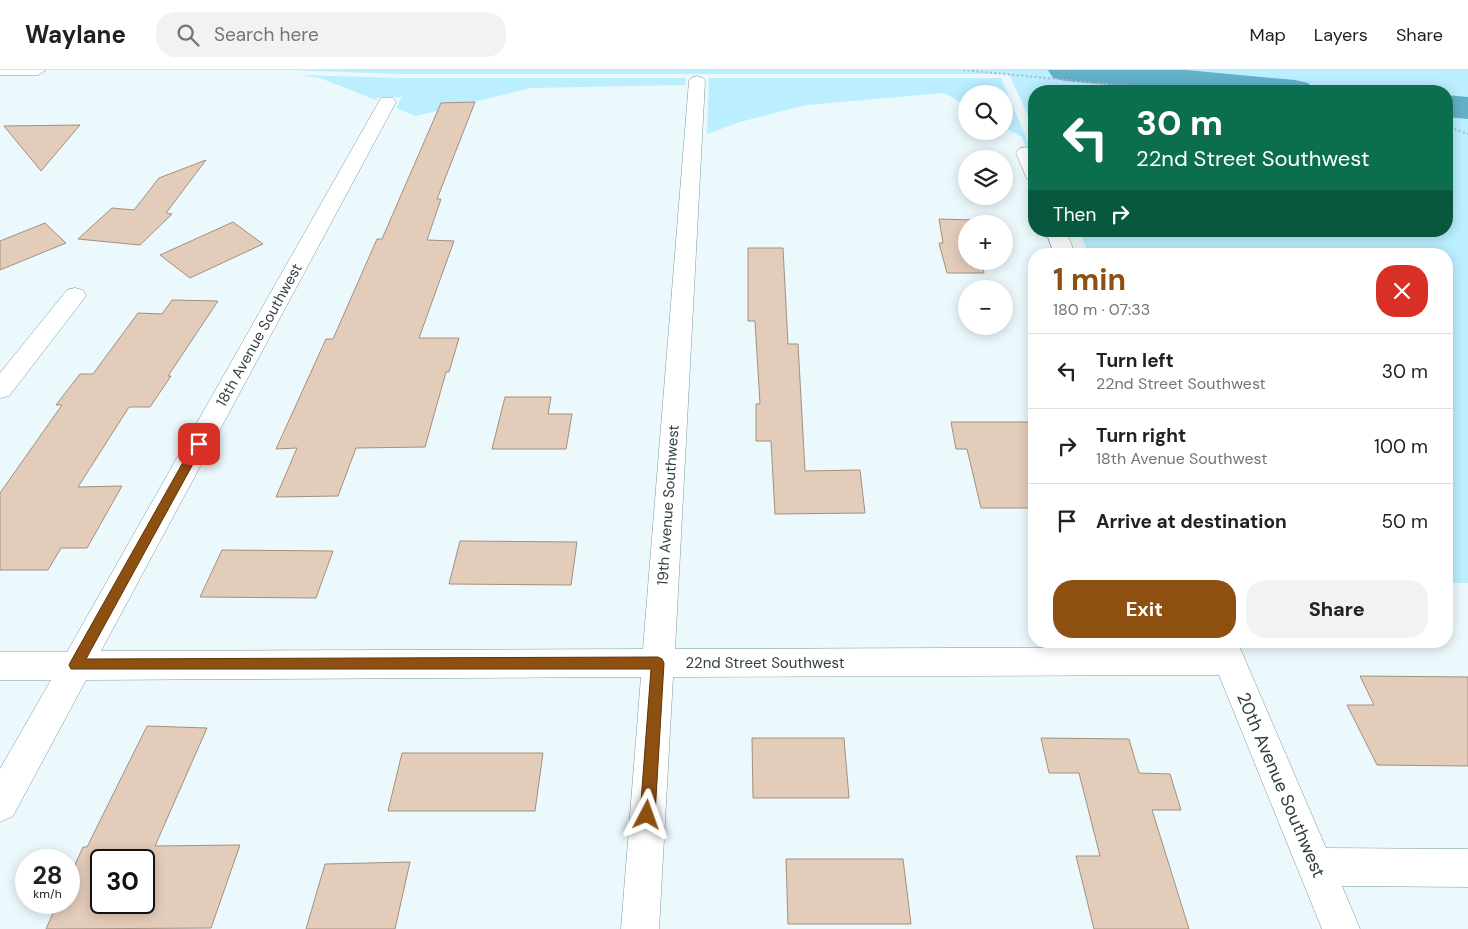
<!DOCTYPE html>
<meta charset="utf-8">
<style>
body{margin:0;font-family:"DM Sans",sans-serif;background:#f2f2f2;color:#202124;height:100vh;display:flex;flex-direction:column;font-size:19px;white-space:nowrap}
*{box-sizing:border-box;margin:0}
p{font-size:16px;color:#757577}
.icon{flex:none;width:28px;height:28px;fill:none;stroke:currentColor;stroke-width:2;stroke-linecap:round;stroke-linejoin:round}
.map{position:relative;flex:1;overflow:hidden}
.side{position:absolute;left:1028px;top:178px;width:425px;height:400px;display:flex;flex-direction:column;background:#fff;border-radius:20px;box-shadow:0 2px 12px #0003}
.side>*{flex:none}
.banner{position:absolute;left:1028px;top:15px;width:425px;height:152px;border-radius:20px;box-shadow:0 2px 12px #0003;background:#0b6e4f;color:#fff;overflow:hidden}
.tools{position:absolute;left:958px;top:15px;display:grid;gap:10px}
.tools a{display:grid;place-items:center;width:55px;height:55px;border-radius:50%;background:#fff;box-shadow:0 2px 12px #0003;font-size:25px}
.speed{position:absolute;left:15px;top:779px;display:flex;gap:10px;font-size:25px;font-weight:700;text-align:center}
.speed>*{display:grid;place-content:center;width:65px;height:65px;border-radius:50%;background:#fff;box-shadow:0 2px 12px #0003;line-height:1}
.speed small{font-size:12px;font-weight:400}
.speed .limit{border:2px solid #111;border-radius:8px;background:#fff;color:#111}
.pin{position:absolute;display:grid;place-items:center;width:42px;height:42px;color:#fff;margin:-21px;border-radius:10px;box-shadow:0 2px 8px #0006}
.me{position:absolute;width:55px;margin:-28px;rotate:4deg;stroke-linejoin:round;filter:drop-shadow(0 0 4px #0008)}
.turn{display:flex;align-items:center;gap:18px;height:105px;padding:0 25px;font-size:22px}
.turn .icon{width:65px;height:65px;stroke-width:2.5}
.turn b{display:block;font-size:35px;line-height:42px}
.then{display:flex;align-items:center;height:48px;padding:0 25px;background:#0003;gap:10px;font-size:19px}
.round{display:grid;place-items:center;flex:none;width:52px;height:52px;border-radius:20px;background:#f2f2f2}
.overview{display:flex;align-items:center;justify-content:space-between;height:85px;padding:0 25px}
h1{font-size:30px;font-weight:700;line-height:38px;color:#8d5011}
.button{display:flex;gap:10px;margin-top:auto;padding:10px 25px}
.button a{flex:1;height:58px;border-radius:20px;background:#8d5011;color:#fff;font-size:20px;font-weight:700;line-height:58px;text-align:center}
.button a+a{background:#f2f2f2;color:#202124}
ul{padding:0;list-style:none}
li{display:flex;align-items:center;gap:15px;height:75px;padding:0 25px;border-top:1px solid #e0e0e0}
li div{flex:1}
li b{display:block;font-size:19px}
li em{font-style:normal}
header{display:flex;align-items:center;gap:30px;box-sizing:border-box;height:70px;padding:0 25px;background:#fff;border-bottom:1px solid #e0e0e0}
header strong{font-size:24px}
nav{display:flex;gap:28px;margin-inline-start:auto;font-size:18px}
.search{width:350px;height:45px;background:#f2f2f2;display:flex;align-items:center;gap:12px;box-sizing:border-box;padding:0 18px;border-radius:20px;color:#757577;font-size:19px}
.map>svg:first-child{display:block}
.green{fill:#bef}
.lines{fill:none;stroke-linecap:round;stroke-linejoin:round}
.river{fill:#63b0c9;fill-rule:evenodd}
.building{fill:#e4ccba;stroke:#a58f7e;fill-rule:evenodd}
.minor-casing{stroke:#7c9aa4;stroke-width:1}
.path{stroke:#adbabe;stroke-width:2;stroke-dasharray:2 2.5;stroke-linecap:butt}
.minor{fill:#fff;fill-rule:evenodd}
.route{fill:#8d5011;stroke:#5c340b}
.labels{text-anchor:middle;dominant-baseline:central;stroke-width:4;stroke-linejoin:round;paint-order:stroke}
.street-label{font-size:15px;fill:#313e42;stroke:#fff}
.near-street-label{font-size:18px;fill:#313e42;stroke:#fff}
</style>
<header>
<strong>Waylane</strong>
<div class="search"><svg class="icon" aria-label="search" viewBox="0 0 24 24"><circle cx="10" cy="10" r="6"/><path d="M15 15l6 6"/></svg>Search here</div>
<nav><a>Map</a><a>Layers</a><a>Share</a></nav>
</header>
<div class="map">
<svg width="1468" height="859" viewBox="0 0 1468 859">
<rect width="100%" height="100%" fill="#ebf8fc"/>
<g class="green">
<path d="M291,0h1177v513h-22v-329h-357l-10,-23h367v-140h-412v38l-25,-55h-608z"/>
<path d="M300,5l99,3h286l1,7 -156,3 -114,28 -20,-8 6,-11h-24l-2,3 -56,-22z"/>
<path d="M709,8h292l29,69h-4l-4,-10 -18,-10v-33h-38v11l-22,-12 -138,12 -66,17 -33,12z"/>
</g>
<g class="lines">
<g class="river">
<path d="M1048,0h138l109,10 13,3 6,8h-136l-112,-10 -13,-3z"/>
<path d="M1446,25l22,2v22l-22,-2z"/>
</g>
</g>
<g class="building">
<path d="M475,32l-38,97h4l-14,41 27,1 -35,97h40l-10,34h-3l-21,75 -69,1 -18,48 -62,1 21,-49 -21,1 50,-110h7l44,-100h5l59,-136z"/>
<path d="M80,55l-39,46 -37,-45z"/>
<path d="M206,90l-40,53 6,1 -32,31 -62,-6 34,-31 22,2 25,-32z"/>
<path d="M939,149l34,1 1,4h-8v37h16l2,12h-37l-8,-30h4z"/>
<path d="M233,152l30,22 -73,34 -30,-23z"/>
<path d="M45,153l21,20 -66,27v-29z"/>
<path d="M748,178h35l5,96h10l7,127 55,-1 5,43 -90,1 -4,-73h-15v-37h4l-5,-83h-7z"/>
<path d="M172,230l46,1 -50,75h3l-21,31h-21l-51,80 44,-1 -35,62h-26l-13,22h-48v-77l62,-88h-6l24,-31h13l45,-61 24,1z"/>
<path d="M505,327h46l-3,17h24l-6,35h-74z"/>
<path d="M951,352h83v86h-53l-14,-59h-11z"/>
<path d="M460,471l117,1 -6,43 -122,-1z"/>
<path d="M222,480l111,1 -17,47 -116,-1z"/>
<path d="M1360,606l108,1v89l-91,-1 -30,-60h27z"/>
<path d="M147,656l60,2 -52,118 85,-1 -29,83 -165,1 12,-27h11v-24l14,-31h4zM101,790h43v42h-43z"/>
<path d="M752,668h92l5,60h-96z"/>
<path d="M1041,668l88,1 10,34 31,1 11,36h-29l37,119h-95l-18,-73h24l-21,-83h-30z"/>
<path d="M402,683h141l-8,58h-147z"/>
<path d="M786,789h117l8,65h-123z"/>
<path d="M410,792l-15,67h-89l19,-65z"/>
</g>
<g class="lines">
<defs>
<g id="minor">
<path d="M0,0h46l-8,5h-38z"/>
<path d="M697,6l6,2 2,3 -30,568 533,-2 -3,-6h32l89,207 142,1v38l-126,-1 18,43h-38l-103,-254 -546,2 -14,252h-38l20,-252 -555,3 -73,136 -13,6v-53l51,-89h-51v-28h67l314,-554h12l3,4 -295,549 542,-2 46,-568 2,-3z"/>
<path d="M1025,77l6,2 3,3v29l-7,-2 -11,-26 3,-4z"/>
<path d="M1046,161h20l9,23h-21z"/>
<path d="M75,218l8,2 3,5 -3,5 -74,96 -9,2v-25l67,-83z"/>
</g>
</defs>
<use href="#minor" class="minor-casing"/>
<g class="path">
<path d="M963,0l219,21"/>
<path d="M1446,56l22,8"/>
</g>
<use href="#minor" class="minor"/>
</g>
<path class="route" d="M199,370l5,4 -118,215 572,-2 4,2 2,4 -9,152 -3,5 -5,3 -5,-3 -2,-5 11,-146h-580l-2,-4 2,-4 124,-220z"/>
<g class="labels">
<g class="street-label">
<text transform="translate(259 265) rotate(-61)">18th Avenue Southwest</text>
<text transform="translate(668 435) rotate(-86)">19th Avenue Southwest</text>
<text x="765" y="593">22nd Street Southwest</text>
</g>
<g class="near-street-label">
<text transform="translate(1281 715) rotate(67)">20th Avenue Southwest</text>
</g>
</g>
</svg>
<div class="tools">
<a><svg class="icon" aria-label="search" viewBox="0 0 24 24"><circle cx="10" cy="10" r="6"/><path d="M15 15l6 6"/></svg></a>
<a><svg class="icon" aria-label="layers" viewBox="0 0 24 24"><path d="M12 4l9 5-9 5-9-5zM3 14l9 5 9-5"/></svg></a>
<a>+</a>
<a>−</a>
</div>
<div class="speed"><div>28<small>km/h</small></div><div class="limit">30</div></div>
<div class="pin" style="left:199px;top:374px;background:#d93025"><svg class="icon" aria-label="arrive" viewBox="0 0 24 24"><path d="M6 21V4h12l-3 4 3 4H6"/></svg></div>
<svg class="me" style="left:647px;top:745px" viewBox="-20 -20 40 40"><path d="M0-17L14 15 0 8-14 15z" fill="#8d5011" stroke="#fff" stroke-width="4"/></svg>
<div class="banner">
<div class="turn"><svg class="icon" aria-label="left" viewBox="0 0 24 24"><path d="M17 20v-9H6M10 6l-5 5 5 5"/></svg><div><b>30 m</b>22nd Street Southwest</div></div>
<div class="then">Then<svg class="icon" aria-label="right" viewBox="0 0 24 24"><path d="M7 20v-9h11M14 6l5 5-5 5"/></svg></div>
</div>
<section class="side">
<div class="overview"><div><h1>1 min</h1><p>180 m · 07:33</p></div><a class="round" style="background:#d93025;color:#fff"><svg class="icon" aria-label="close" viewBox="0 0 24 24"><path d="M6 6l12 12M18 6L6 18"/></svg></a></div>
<ul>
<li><svg class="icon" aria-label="left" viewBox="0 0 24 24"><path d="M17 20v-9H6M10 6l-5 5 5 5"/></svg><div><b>Turn left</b><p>22nd Street Southwest</p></div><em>30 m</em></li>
<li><svg class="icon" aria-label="right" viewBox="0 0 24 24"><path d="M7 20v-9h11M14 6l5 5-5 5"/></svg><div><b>Turn right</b><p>18th Avenue Southwest</p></div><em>100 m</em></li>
<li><svg class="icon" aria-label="arrive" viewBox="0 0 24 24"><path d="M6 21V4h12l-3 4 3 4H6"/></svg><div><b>Arrive at destination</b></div><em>50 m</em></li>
</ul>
<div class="button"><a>Exit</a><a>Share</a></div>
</section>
</div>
